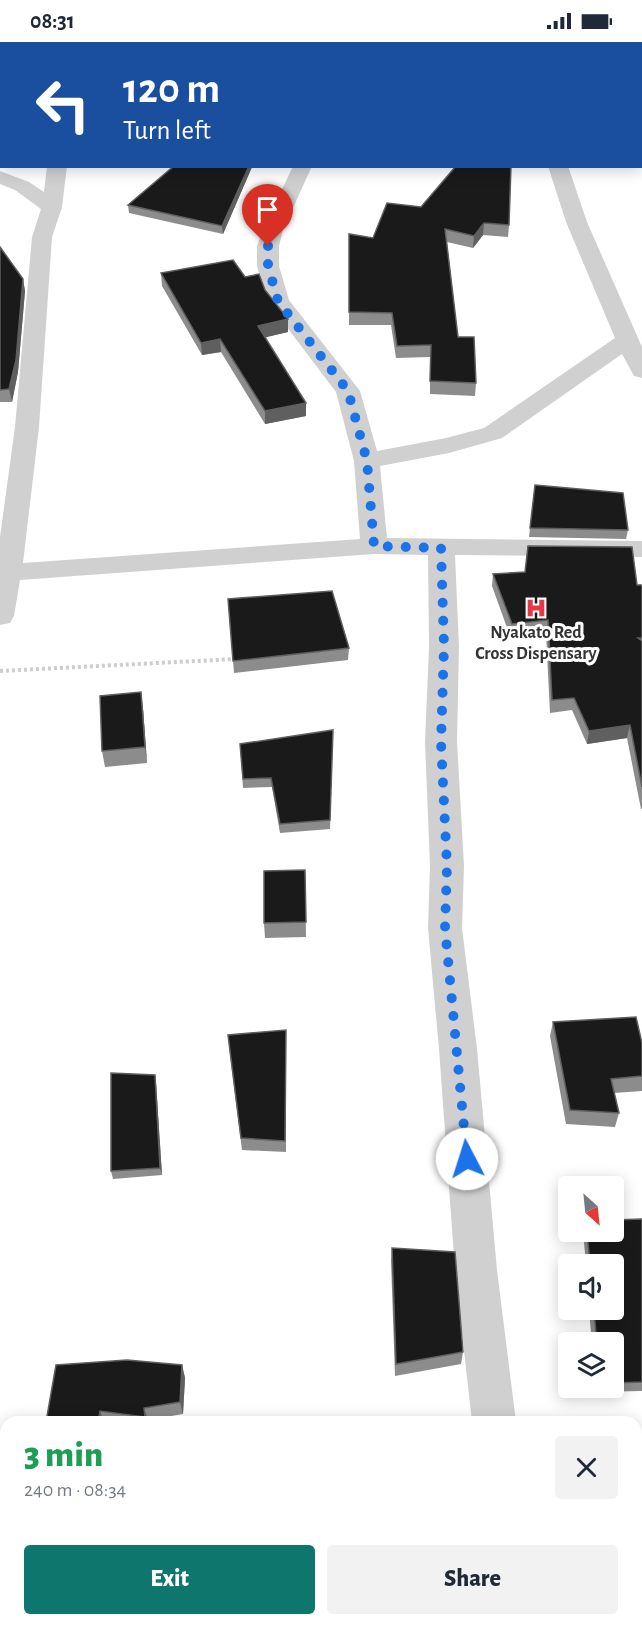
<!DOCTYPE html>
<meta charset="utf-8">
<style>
body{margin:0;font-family:"Alegreya Sans",sans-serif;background:#f2f2f3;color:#1f2937;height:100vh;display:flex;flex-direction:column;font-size:22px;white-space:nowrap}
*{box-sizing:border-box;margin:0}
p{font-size:20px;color:#747a83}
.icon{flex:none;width:33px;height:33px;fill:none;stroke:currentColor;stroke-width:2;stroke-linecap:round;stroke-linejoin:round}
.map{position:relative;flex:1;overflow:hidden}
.sheet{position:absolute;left:0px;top:1374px;width:642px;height:210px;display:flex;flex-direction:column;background:#fff;border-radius:18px 18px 0 0;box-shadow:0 3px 15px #0003}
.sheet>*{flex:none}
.guide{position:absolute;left:0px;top:0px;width:642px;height:126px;box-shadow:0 3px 15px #0003;background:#1a4fa0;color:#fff;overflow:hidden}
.needle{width:39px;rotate:153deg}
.tools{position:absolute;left:558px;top:1134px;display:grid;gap:12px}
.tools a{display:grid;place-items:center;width:66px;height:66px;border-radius:6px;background:#fff;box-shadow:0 3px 15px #0003;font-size:30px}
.pin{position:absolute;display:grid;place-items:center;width:51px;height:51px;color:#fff;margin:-62px -26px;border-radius:50% 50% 50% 0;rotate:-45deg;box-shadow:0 0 6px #0007}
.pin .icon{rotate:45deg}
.me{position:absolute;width:66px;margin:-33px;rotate:355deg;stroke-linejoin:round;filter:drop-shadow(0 0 4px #0008)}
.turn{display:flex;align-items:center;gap:21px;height:126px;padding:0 24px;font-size:27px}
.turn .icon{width:78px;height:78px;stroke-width:2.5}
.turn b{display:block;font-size:42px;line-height:51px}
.round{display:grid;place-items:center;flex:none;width:63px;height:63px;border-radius:6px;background:#f2f2f3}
.headline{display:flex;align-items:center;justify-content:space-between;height:102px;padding:0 24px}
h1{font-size:36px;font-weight:800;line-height:45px;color:#1e9e55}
.action{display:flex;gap:12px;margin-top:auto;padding:12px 24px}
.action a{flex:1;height:69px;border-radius:6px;background:#0f766e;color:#fff;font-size:24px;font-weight:800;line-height:69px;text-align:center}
.action a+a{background:#f2f2f3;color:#1f2937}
.status{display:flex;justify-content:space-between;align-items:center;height:42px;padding:0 30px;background:#fff;direction:ltr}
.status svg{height:16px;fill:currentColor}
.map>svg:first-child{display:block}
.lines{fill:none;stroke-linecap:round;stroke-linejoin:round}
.path{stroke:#cdcdcd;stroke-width:4;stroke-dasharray:3 3;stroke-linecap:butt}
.minor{fill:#d0d0d0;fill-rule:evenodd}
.wall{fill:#8c8c8c}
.shaded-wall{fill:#5f5f5f}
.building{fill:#1a1a1a;stroke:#5f5f5f;stroke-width:1.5}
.route{stroke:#1a73e8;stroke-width:10;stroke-dasharray:0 18}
.labels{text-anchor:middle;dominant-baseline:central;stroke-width:6;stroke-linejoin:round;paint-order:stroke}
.poi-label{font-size:18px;font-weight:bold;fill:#333;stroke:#fff}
</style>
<div class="status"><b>08:31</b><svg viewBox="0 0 49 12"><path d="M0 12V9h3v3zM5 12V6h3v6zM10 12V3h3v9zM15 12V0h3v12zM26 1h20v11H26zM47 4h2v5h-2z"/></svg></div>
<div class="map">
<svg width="642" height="1584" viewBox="0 0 642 1584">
<rect width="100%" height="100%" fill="#fff"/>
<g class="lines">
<path class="path" d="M0,629l236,-12"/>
<g class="minor">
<rect x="75" y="0" width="16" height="2"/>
<rect x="310" y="0" width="16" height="2"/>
<rect x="511" y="0" width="16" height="2"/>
<rect x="640" y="75" width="2" height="12"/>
<path d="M47,124h20l-5,41 -10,30 -13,190 -16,136 337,-24 -6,-78 -18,-69 -69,-91 -10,-35v-20l6,-16 30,-64h19l-29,64 -4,16v20l10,34 71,91 17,60 69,-13 38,-10 131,-90 -49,-116 -18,-56h20l19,56 55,125v31l-8,-2 -12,-22 -120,84 -53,15 -69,13 7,72 255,3v16l-187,-2 4,92 -2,95 7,124 -2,62 15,121 20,221 19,152h-44l-17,-152 -16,-221 -11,-121 2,-62 -5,-124 4,-95 -1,-92 -54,-1 -354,26 -6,36 -4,7 -10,2v-88l15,-110 17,-190 9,-28 -26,-19 -15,-6v-13l29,11 15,10z"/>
<path d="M501,1578h48l2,6h-50z"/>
</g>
</g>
<g class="wall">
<path d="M0,17l2,1v62l-2,-1z"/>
<path d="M174,124h89l-11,1 -29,67 -94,-21 -1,-8z"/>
<path d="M387,161l122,22 -1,12 -25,-2 -10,13 -26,-6 11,95 18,46 -1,13 -45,-2v-37l-34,1 -5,-33h-42v-91l24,4z"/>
<path d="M0,205l23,32 2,12 -7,81 -6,30h-12z"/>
<path d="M161,231l84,4 20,13 23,42 -23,5 41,66v13l-41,8 -44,-72 -19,3 -40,-69z"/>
<path d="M535,443l93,45 -2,9 -97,-2z"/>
<path d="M493,532l149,11v224h-1l-14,-71 -40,6 -15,-34 -22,3 -4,-80 -36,3 -18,-50z"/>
<path d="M228,557l121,49 -1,12 -114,13z"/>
<path d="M143,666l4,55 -42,4 -3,-16z"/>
<path d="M333,688l-3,99 -50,4 -8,-46 -29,1 -3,-44z"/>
<path d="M305,828l1,67 -41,1 -1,-15z"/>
<path d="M553,980l89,21v48l-28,2 5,20 -4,14 -49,-3 -16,-88z"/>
<path d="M286,1000v110l-44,-2 -13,-103z"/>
<path d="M156,1041l6,92 -49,4 -2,-8z"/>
<path d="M642,1177v172l-49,1 -1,-4h22v-46h-29l3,-9h3l-2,-23h25v-46h-28l-3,-32h31z"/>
<path d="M392,1206l71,104 -2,12 -66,12 -4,-115z"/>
<path d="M182,1323l3,13 -2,36 -35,6v2h-102z"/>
</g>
<g class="shaded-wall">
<path d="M249,124l3,1 -29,67 -1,-8z"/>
<path d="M484,181l-1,12 -10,13 1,-12z"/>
<path d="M23,237l2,12 -7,81 -6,30 -3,-13z"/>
<path d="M288,277v13l-29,7 -1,-13z"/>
<path d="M220,297l1,13 -19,3 -1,-12z"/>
<path d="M306,361v13l-41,8v-13z"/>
<path d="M141,650l2,16 4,55 -2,-16z"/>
<path d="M630,683l-3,13 -40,6 2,-13z"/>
<path d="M155,1033l1,8 6,92 -2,-7z"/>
<path d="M182,1323l3,13 -2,36 -3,-12z"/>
<path d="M144,1366l4,12v2h-2l-1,-5z"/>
<path d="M100,1369l4,11h-6z"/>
</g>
<g class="building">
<path d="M107,0h163v2h-164z"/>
<path d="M381,0h107l-1,2h-106z"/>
<path d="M0,17l2,1v54l-2,-1z"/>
<path d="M174,124h75l-27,60 -94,-21z"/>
<path d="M456,124h55l-2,59 -25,-2 -10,13 -29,-7 13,108h16l2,46 -46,-2 1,-36 -34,1 -5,-33 -43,-1v-78l24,4 14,-35 34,4z"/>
<path d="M0,205l23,32 -7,81 -7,29 -9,1z"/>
<path d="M233,218l12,17 14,-3 6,16 23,29 -30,7 48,77 -41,8 -45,-72 -19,4 -40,-70z"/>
<path d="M535,443l88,8 5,37 -98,-2z"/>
<path d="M528,504l104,1 5,38h5v53h-4l4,3v146l-12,-62 -41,6 -15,-33 -22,2 -4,-80 -36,4 -19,-50 32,-2z"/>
<path d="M332,549l17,57 -116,13 -5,-62z"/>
<path d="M141,650l4,55 -43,4 -2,-55z"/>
<path d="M333,688l-3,90 -50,4 -9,-46 -28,1 -3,-35z"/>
<path d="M305,828l1,52 -42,1v-52z"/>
<path d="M636,975l6,26v33l-31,3 8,34 -49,-3 -17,-88z"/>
<path d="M286,988l-1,111 -44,-3 -13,-103z"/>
<path d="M111,1031l44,2 5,93 -49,3z"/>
<path d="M642,1177v163l-28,1v-41h-24l-2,-9 8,1 -2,-24h20v-46h-24l-3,-32h27v-12z"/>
<path d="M392,1206l63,4 8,100 -67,12z"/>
<path d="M127,1318l55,5 -2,37 -36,6 1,9 -45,-6 -2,11h-52l10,-57z"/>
<path d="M263,1375l37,5h-38z"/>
<path d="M200,1578h249v6h-251z"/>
</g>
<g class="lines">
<path class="route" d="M268,204v20l10,35 70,90 19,70 7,85 67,2 3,98 -3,96 6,124 -2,62 22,231"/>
</g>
<defs>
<symbol id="hospital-bare" viewBox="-9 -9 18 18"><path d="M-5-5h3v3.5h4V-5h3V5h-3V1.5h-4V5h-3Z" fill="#e63946" stroke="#fff" stroke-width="2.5" paint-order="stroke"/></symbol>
</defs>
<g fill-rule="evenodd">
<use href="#hospital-bare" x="521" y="551" width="30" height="30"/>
</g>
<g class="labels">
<g class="poi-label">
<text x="536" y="591">Nyakato Red<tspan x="536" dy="21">Cross Dispensary</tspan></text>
</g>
</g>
</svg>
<div class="tools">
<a><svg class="needle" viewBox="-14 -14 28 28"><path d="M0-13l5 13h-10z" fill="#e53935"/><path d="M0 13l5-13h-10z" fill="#747a83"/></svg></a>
<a><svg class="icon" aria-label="sound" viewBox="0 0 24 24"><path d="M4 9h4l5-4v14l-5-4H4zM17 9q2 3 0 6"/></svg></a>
<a><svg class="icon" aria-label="layers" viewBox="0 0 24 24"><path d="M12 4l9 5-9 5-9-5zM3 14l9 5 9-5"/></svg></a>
</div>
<div class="pin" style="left:268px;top:204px;background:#d93025"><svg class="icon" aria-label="arrive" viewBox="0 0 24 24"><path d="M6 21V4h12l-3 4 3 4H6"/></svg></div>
<svg class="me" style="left:467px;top:1117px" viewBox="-20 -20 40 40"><circle r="19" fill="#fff"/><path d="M0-13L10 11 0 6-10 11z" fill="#1a73e8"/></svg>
<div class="guide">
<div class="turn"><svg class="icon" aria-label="left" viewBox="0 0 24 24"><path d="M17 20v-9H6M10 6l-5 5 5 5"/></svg><div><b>120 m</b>Turn left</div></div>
</div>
<section class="sheet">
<div class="headline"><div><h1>3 min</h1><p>240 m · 08:34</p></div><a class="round"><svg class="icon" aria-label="close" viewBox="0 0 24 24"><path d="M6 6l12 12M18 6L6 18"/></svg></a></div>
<div class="action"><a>Exit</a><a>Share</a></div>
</section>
</div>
